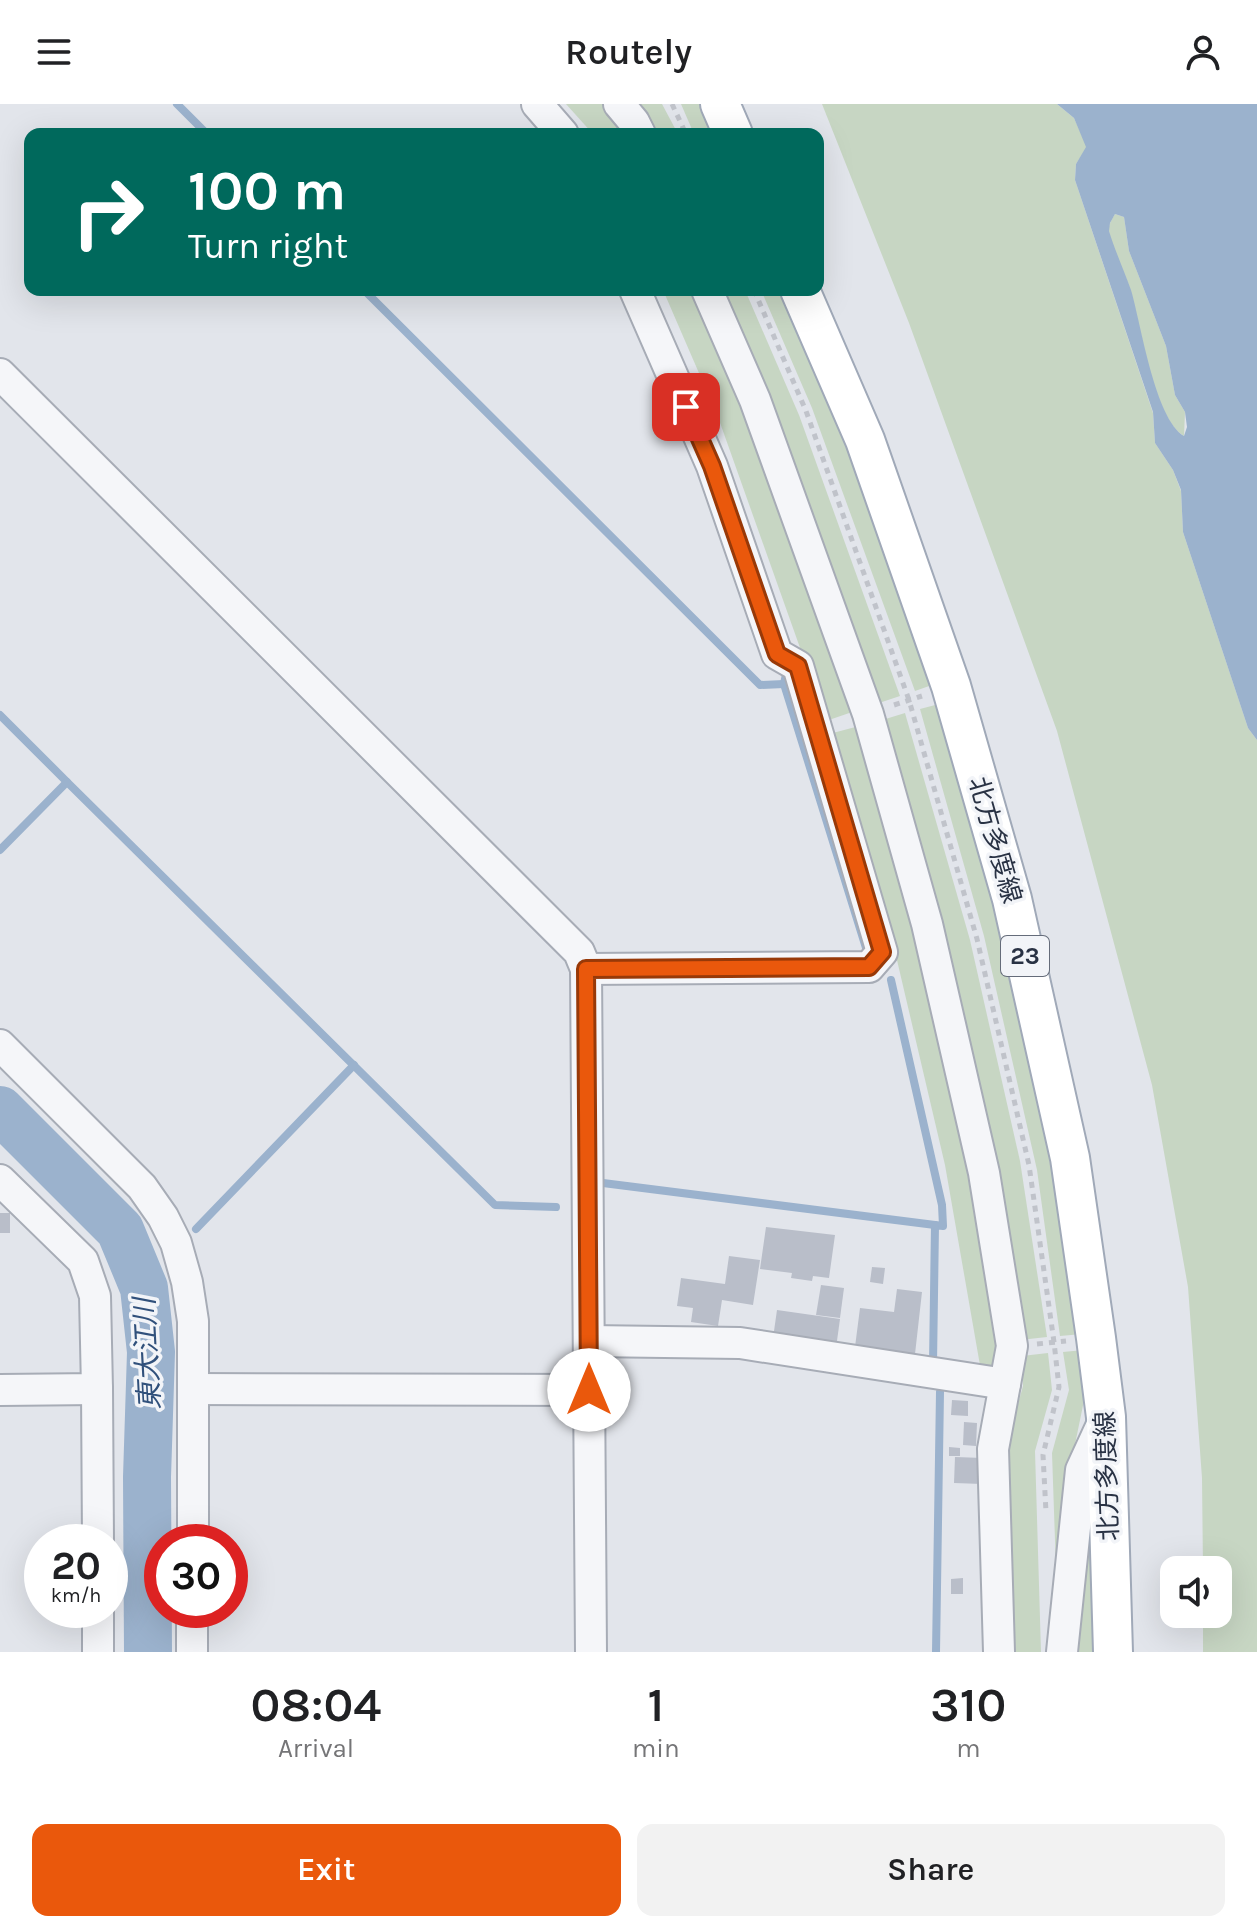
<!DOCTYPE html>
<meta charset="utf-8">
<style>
body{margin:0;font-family:Karla,"Noto Sans JP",sans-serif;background:#f2f2f2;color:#202124;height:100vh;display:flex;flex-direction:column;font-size:30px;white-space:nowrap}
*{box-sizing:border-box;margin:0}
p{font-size:26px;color:#757577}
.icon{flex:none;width:44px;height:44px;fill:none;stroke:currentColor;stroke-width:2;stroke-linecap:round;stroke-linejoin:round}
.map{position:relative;height:1548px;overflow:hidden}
.details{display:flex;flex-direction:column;background:#fff;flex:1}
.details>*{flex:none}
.hud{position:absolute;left:24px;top:24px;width:800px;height:168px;border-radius:16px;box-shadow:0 8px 32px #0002;background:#00695c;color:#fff;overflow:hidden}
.tools{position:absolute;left:1160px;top:1452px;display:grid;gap:16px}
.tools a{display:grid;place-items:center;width:72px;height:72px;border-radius:16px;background:#fff;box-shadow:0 8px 32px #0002;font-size:40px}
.speed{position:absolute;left:24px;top:1420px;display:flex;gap:16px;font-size:40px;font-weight:700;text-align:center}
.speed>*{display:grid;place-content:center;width:104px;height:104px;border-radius:50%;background:#fff;box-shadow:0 8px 32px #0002;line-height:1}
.speed small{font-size:20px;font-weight:400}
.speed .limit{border:12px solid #d22;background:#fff;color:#111}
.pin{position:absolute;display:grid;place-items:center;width:68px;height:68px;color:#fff;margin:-34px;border-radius:16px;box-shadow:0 4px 12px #0006}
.me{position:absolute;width:88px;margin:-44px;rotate:0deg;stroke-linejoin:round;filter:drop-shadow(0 0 6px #0008)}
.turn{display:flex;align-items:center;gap:28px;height:168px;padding:0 32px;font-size:36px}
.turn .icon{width:104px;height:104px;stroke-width:2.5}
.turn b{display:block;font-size:56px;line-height:68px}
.eta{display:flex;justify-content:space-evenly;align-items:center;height:136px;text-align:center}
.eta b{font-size:48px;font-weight:600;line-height:56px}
.primary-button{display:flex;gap:16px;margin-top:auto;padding:16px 32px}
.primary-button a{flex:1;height:92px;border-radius:16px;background:#ea580c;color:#fff;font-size:32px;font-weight:600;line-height:92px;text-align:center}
.primary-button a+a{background:#f2f2f2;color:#202124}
header{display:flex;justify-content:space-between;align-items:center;height:104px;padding:0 32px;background:#fff;font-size:36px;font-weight:600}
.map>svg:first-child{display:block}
.green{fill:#c7d6c3}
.water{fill:#9bb2cd;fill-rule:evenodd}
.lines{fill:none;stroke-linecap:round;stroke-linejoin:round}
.stream{stroke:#9bb2cd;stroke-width:8}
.river{stroke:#9bb2cd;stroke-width:48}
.building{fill:#b9bec9}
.minor-casing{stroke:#a7acb6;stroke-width:34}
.major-casing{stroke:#a0a9b8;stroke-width:42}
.path{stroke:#c0c3ca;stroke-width:5;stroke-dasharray:6 6;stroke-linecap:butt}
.minor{stroke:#f5f6f9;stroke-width:30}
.major{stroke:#fff;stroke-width:38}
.route-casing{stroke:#983908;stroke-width:20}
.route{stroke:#ea580c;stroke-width:14}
.labels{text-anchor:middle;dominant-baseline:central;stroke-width:7;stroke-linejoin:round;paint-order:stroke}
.shield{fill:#f2f4f8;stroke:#656c7a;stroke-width:2}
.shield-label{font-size:24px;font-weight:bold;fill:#293244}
.street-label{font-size:26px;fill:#293244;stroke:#f2f4f8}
.water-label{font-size:28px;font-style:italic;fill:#30507b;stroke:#f2f4f8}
</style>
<header><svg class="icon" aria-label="menu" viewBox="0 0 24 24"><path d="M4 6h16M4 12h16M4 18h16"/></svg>Routely<svg class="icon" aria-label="person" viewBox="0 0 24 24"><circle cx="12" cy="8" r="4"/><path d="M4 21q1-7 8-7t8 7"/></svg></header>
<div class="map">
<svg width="1257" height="1548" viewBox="0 0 1257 1548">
<rect width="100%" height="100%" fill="#e2e5eb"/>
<g class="green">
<path d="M566,0h42l23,30h-38z"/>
<path d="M632,0h30l16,30h-29z"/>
<path d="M681,0h21l13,30h-21z"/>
<path d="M822,0h235l17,14 13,29 -11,17 -1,16 78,233 2,30 18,27 8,21 2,41 65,196 9,12v912h-54v-38h15v-44h-15l-1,-92 -14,-191 -36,-202 -95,-354 -148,-408z"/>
<path d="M1115,110l9,3 5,34 37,95 9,49 10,17 -1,24c-32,-19 -43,-116 -56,-153 -6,-17 -18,-34 -19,-52 -1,-6 3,-12 6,-17z"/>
<path d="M663,186h35l160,420 -32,11 -108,-304z"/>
<path d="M716,186h29l54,125 101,281 -27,9z"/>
<path d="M761,186h21l46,106 104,289 -17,6 -103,-283z"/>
<path d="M939,600l63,220 54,237 26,173 -22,2 -23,-166 -53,-234 -64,-227z"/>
<path d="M905,609l65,227 50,221 27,176 -27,3 -141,-619z"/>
<path d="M863,621l56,202 84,409 -8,30 -14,5 -36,-206 -56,-239 -60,-192z"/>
<path d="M1084,1246l3,36 -14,68 -15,174 -6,-175 17,-63 -6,-38z"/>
<path d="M1048,1249l4,37 -17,61 6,201h-31l-4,-205 17,-61 -1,-30z"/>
<path d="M1095,1370l2,178h-19l-1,-11z"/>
</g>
<path class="water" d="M1057,0h200v636l-9,-12 -65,-196 -2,-42 -8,-20 -18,-27 -2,-31 -78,-232 1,-16 10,-17 -12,-29zM1115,110l9,3 5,34 37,95 9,49 10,17 2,15 -3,9c-29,-17 -43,-112 -53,-146 -7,-20 -16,-39 -22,-59l1,-8z"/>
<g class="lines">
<g class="stream">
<path d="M177,0l30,30"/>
<path d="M364,186l396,395 24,-1"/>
<path d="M786,570l-2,10 83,267"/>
<path d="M0,611l67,67"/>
<path d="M0,746l67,-68 428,423 61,2"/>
<path d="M891,876l51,225 1,21 -8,-1 -2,139"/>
<path d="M603,1079l332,42"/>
<path d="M196,1125l158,-164"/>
<path d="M936,1548l4,-260"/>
</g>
<path class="river" d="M0,1006l120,120 24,58 7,64 -4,125 1,175"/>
</g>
<g class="building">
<rect x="0" y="1109" width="10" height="20"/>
<path d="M766,1123l69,8 -6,43 -16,-2 -1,5 -21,-3 1,-5 -32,-4z"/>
<path d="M729,1152l31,4 -7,45 -31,-5 -4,26 -27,-4 2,-14 -16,-2 4,-28 44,6z"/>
<path d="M872,1163l13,1 -2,16 -13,-2z"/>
<path d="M821,1181l23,3 -4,30 -24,-3z"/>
<path d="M897,1185l25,3 -7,62 -60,-7 5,-39 34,4z"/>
<path d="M777,1206l63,9 -4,29 -63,-10z"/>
<path d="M952,1296l16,1v15l-17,-1z"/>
<path d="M964,1318l13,1 -1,23 -13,-1z"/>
<path d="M949,1343l11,1v8h-11z"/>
<path d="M955,1353l28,1 -1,26 -28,-1z"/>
<path d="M963,1474v16h-12v-15z"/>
</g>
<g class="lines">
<defs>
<g id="minor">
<path d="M537,0l26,30"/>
<path d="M619,0l15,18 6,12"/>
<path d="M707,186l48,110 113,314 59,210 57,249 28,173 -19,103 6,203"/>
<path d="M0,270l579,578 7,17 5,683"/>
<path d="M586,865l283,-2 13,-15 -84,-286 -21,-12 -65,-188 -77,-176"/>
<path d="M0,941l142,142 21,30 13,26 11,39 6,39v221"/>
<path d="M0,1076l83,81 12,35 2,93 -97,1"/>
<path d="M589,1237l151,2 265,41"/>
<path d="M97,1285l1,153"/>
<path d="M194,1285l395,1"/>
<path d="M98,1506v42"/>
<path d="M192,1548v-42"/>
<path d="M1062,1548l19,-182 24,-52"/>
</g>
<g id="major">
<path d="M720,0l13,30"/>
<path d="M800,186l65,150 86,246 61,213 58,259 26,180 10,79 7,235"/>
</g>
</defs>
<use href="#minor" class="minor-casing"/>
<use href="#major" class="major-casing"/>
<g class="path">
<path d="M672,0l14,30"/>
<path d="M754,186l52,121 103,289 68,239 52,226 25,177 5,45 -16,68 3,57"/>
<path d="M894,601l28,-9"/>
<path d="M1037,1240l29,-3"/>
</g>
<use href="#minor" class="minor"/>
<use href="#major" class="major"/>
</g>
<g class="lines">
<defs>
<path id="route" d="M589,1286l-3,-421 283,-2 13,-15 -84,-286 -21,-12 -65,-188 -26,-59"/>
</defs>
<use href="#route" class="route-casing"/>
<use href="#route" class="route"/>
</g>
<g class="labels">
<rect class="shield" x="1001" y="832" width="48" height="40" rx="6"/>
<g class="shield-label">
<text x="1025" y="852">23</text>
</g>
<g class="street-label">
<text transform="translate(995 736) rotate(74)">北方多度線</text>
<text transform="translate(1107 1372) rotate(-92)">北方多度線</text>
</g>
<g class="water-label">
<text transform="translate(147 1250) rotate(-93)">東大江川</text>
</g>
</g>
</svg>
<div class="tools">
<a><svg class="icon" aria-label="sound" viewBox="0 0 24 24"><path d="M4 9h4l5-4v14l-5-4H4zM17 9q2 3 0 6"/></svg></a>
</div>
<div class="speed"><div>20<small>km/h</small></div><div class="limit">30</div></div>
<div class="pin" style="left:686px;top:303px;background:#d93025"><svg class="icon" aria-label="arrive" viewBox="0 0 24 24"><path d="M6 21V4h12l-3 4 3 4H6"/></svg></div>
<svg class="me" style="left:589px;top:1286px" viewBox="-20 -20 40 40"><circle r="19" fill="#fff"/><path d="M0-13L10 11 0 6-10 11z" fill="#ea580c"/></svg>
<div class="hud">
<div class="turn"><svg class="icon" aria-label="right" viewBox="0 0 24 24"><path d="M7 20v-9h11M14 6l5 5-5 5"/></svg><div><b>100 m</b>Turn right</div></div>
</div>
</div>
<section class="details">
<div class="eta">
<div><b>08:04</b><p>Arrival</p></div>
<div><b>1</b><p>min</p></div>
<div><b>310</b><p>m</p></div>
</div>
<div class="primary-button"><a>Exit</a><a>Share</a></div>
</section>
